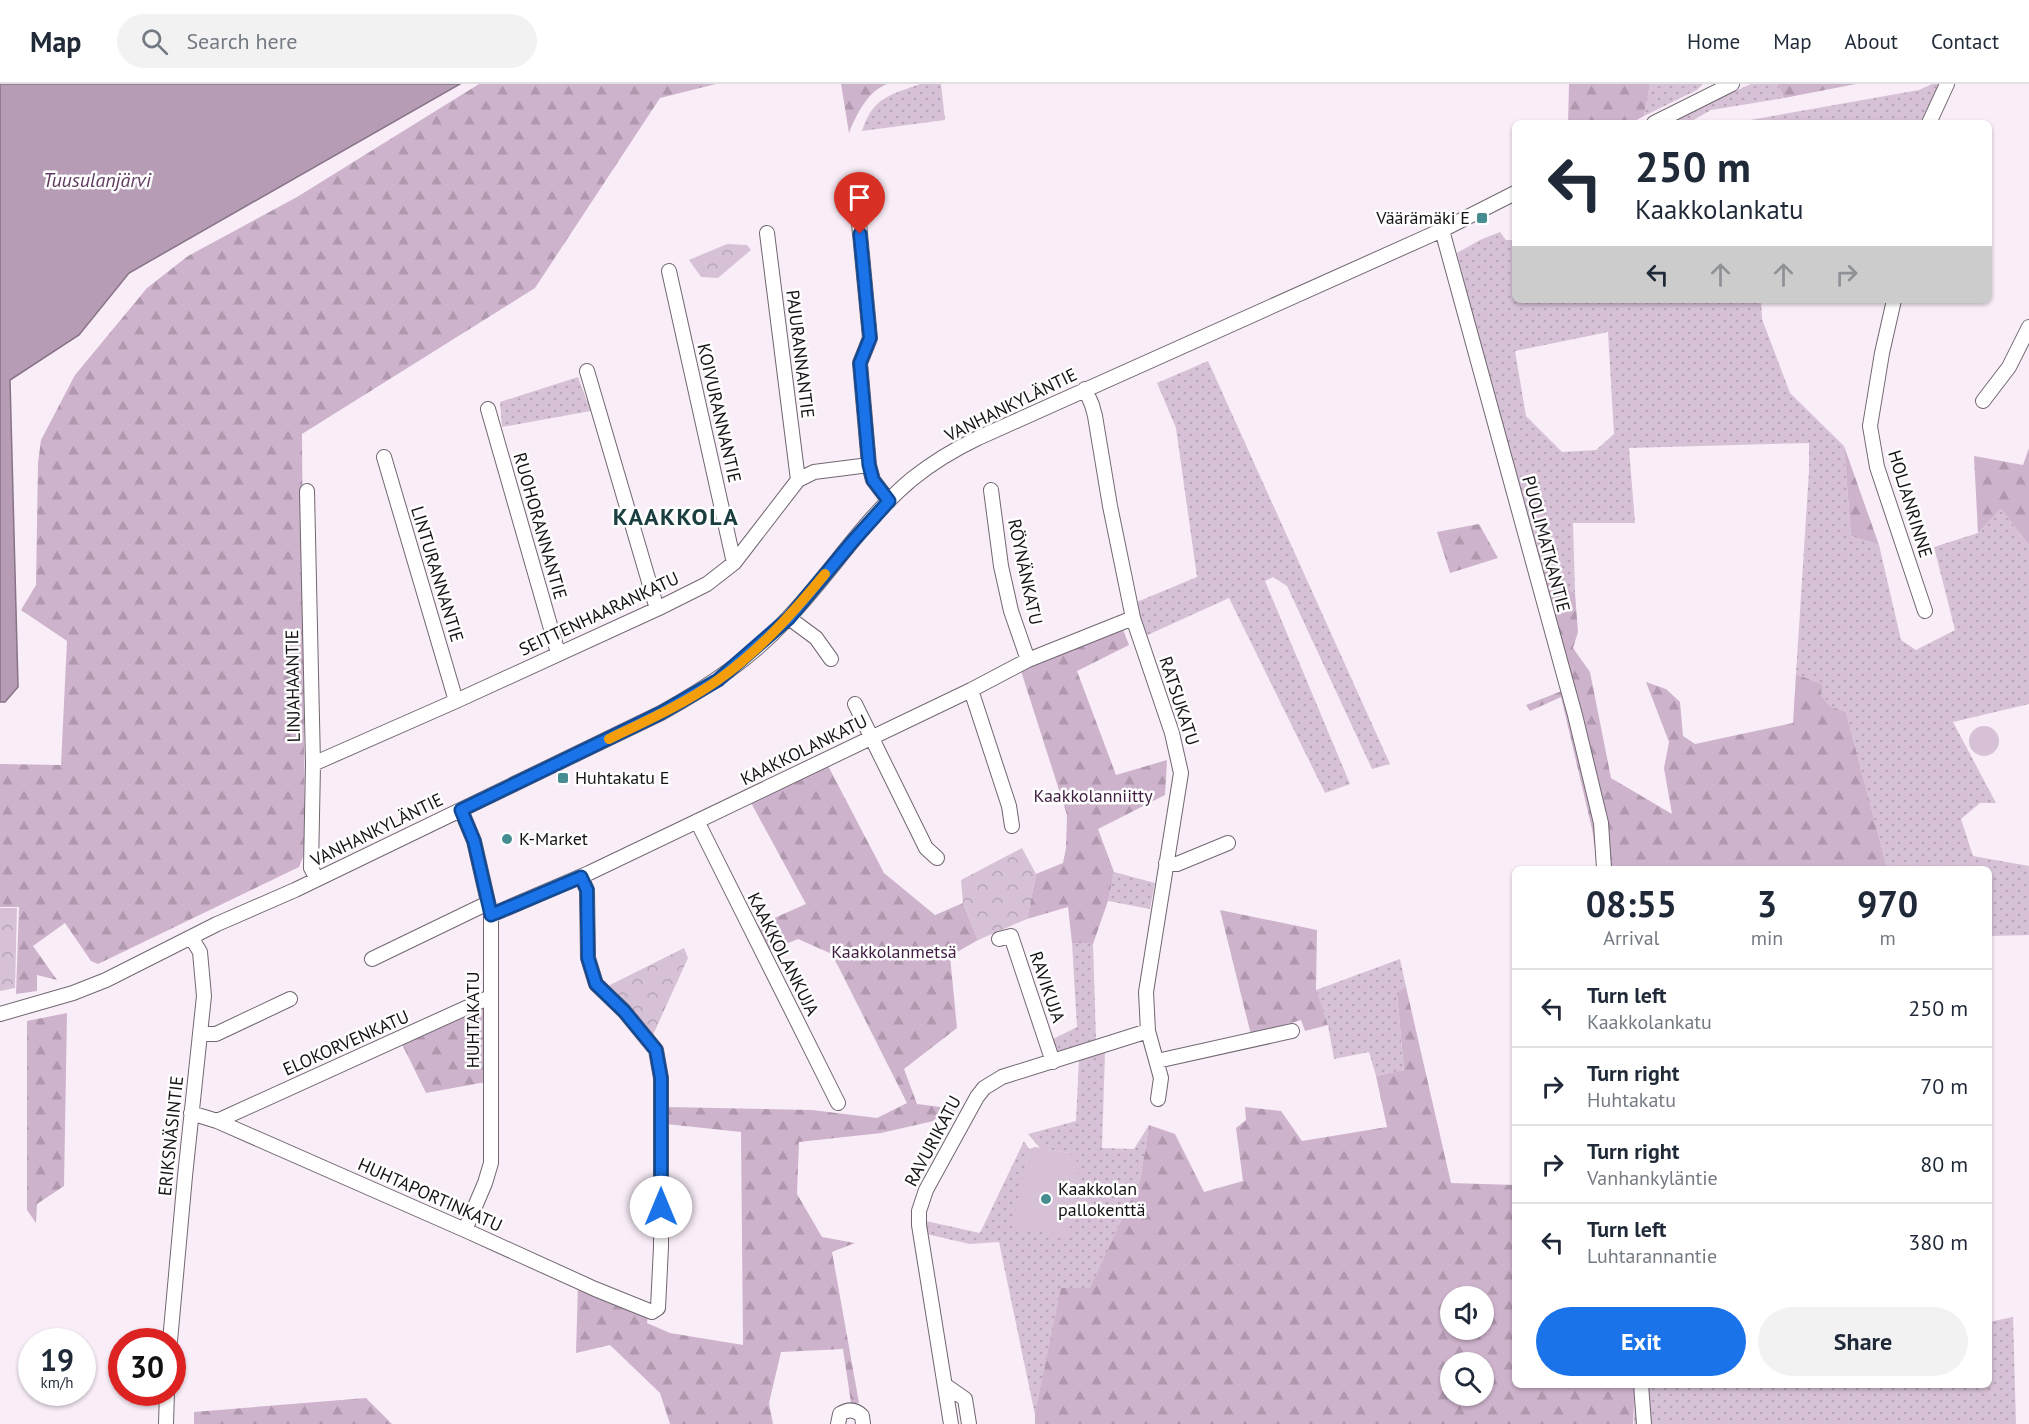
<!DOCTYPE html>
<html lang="en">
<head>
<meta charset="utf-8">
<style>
	body { margin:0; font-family:"PT Sans",sans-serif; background:#f2f2f3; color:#1f2937; height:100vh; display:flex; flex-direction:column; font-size:22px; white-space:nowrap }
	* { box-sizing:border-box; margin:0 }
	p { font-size:20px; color:#747a83 }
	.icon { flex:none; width:33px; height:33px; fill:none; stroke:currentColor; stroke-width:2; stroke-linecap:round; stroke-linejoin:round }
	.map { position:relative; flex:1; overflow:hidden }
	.details { position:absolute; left:1512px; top:782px; width:480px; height:522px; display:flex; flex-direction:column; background:#fff; border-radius:9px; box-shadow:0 2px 4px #0004 }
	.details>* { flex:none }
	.guide { position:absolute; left:1512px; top:36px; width:480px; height:183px; border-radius:9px; box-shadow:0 2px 4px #0004; background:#fff; color:#1f2937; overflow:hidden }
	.controls { position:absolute; left:1440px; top:1202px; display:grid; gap:12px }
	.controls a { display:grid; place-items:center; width:54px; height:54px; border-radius:50%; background:#fff; box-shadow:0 2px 4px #0004; font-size:30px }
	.speed { position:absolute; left:18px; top:1244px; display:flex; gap:12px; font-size:30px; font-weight:700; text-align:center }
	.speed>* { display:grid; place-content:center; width:78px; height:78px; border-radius:50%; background:#fff; box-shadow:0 2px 4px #0004; line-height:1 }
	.speed small { font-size:15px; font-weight:400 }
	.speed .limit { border:9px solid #d22; background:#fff; color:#111 }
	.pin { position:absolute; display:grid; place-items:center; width:51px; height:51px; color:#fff; margin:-62px -26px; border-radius:50% 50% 50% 0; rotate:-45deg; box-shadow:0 0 6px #0007 }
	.pin .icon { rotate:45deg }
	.me { position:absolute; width:66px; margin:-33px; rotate:0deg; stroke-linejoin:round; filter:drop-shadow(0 0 4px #0008) }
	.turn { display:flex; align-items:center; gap:21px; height:126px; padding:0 24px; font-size:27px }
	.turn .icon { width:78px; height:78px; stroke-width:2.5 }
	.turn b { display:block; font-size:42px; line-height:51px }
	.lanes { display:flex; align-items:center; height:57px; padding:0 24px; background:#0003; justify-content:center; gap:30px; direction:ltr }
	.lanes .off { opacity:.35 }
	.eta { display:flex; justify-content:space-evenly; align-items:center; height:102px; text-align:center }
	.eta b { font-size:36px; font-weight:700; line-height:42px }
	.action { display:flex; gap:12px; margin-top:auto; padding:12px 24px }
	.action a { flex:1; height:69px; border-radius:36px; background:#1a73e8; color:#fff; font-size:24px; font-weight:700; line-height:69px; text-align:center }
	.action a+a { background:#f2f2f3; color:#1f2937 }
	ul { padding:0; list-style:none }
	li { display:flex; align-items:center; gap:18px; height:78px; padding:0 24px; border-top:2px solid #e0e1e3 }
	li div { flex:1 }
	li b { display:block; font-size:22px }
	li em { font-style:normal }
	header { display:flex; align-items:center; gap:36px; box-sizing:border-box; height:84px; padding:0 30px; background:#fff; border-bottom:2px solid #e0e1e3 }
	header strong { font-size:28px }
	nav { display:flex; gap:33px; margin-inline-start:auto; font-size:21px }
	.search { width:420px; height:54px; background:#f2f2f3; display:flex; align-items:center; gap:15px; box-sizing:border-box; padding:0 21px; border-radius:33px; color:#747a83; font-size:22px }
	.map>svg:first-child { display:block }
	.grass { fill:url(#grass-dots); fill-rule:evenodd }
	.forest { fill:url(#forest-firs); fill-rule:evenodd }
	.park { fill:url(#park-crowns) }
	.pitch { fill:#d7c1d6 }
	.water { fill:#b79cb6; stroke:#877386; stroke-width:1.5 }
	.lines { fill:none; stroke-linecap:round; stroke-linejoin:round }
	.minor-casing { stroke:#716771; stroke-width:16 }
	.minor { stroke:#fff; stroke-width:14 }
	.route-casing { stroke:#114b97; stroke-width:15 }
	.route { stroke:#1a73e8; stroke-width:10 }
	.slow { stroke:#f59e0b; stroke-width:10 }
	.poi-dot { fill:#458d91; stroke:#fefefe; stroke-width:2 }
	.labels { text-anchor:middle; stroke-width:5; stroke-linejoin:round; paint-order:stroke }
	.poi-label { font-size:18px; fill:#161216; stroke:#fefefe; text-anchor:start }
	.street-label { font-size:18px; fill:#161216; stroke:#fefefe }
	.park-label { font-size:18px; fill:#411e42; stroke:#fefefe }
	.water-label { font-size:20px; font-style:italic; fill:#613b61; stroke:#fefefe }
	.district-label { font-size:24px; font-weight:bold; letter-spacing:1.5px; fill:#1a3d3f; stroke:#fefefe }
</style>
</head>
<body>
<header>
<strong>Map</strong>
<div class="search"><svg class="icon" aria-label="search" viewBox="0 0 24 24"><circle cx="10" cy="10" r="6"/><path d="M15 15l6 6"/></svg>Search here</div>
<nav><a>Home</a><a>Map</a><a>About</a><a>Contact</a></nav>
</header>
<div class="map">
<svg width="2029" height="1340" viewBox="0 0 2029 1340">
	<defs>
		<pattern id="grass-dots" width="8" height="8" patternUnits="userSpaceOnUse" patternTransform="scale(1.5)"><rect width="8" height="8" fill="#d7c1d6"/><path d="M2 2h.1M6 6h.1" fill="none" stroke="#b8a5b7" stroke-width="1.8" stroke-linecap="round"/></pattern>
		<pattern id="forest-firs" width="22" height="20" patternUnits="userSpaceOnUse" patternTransform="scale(1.5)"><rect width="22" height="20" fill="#ceb3cd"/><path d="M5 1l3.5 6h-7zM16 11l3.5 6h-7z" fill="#b099af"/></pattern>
		<pattern id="park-crowns" width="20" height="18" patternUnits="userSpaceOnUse" patternTransform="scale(1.5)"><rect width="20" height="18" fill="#d7c1d6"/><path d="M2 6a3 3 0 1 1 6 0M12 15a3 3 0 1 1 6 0" fill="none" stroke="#b8a5b7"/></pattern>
	</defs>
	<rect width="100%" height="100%" fill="#f9edf8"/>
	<!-- grass -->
	<path class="grass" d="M920 0H941L945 36 862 47C873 13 890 11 920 0Z
		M1650 0H1703L1697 6 1644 32Z
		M1751 0H1778L1784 14 1711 26 1688 39H1663Z
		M1932 0H1940L1924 39H1733L1919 6Z
		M1500 148 1506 156H1515V216H1761L1762 235 1790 309 1844 362 1851 452 1879 461 1901 556 1916 566 1955 546 1934 463 1978 449 2001 425 2029 461V620L1953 638 1996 719H1980L1961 735 1973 772 2029 782V851L1989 852V784H1887L1846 628 1830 622 1821 611 1822 600 1796 590 1809 387V359L1629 364 1635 439H1573L1575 509 1543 495 1508 370 1457 169 1480 156ZM1608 248 1614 350 1596 366 1562 368 1526 332 1515 267Z
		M1208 277 1390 680 1372 685 1287 502 1273 493 1265 497 1350 700 1325 709 1229 514 1141 554 1132 520 1197 493 1176 344 1157 299Z
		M578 293 587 317H593L596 326 502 343 500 318Z
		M1114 788 1155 799 1150 825 1108 817Z
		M1072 859 1093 860 1096 956 1056 968 1051 956 1077 943Z
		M1400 875 1406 903 1397 910 1404 986 1376 992 1369 968 1334 975 1328 941 1316 906Z
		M1105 968 1102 1064 1134 1065 1149 1041 1140 1097 1035 1331 999 1158 970 1160 926 1150V1137L980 1149 1024 1057 1029 1065 1013 1142 1069 1069 1040 1064 1028 1050 1076 1037 1079 976Z
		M2013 1233 2016 1340H1634L1635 1301 1989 1300V1238Z"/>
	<!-- forest -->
	<path class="forest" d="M479 0H716L660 14 535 204 302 350 305 768 299 783 98 880 91 877 65 839 33 862 57 896 37 891V907L16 910 19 823H0V680L61 681 67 557 21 526 36 501 38 379 41 356 75 291 147 204 188 172 297 113Z
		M841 0H887C868 7 856 31 849 49Z
		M1569 0H1650L1644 32 1631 39H1568Z
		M1778 0H1856L1784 14Z
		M1844 362 1879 461 1851 452Z
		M2029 364V461L2001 425 1978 449 1974 372 2023 381Z
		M1479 440 1498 474 1450 489 1437 448Z
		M1543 495 1575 509 1578 548 1573 564 1590 588 1611 694 1672 730 1664 684 1669 658 1646 598 1666 605 1680 618 1683 652 1695 660 1793 639 1796 590 1822 600 1821 611 1830 622 1846 628 1887 784H1598L1592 745 1561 613 1530 627 1526 621 1572 603Z
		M1122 543 1129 561 1077 587 1116 691 1167 676 1165 711 1098 745 1114 788 1108 817 1093 860 1072 859 1068 823 1027 835 1036 790 1063 779 1066 764 1067 731 1021 587Z
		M826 678 884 789 935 831 963 819 978 856 950 872 957 944 904 985 917 1020 956 1025 951 1033 881 1049 799 1058 797 1110 822 1153 855 1159 832 1168 859 1319H851L843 1265 781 1268 769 1319 773 1340H670L660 1309 610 1261 576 1269 578 1200 648 1230 647 1239 670 1249 743 1261 741 1048 666 1040 667 1023 812 1026 877 1034 907 1019 832 870 798 855 766 868 754 843 806 820 749 715Z
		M1220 826 1317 846 1316 905 1328 941 1305 947 1301 936 1251 951Z
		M1406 903 1451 1099 1515 1101V1300L1635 1301 1633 1340H1035V1331L1061 1204H1090L1140 1097 1149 1041 1175 1050 1204 1108 1243 1097 1236 1044 1246 1036 1245 1023 1281 1027 1302 1057 1387 1043 1376 992 1404 986 1397 909ZM1450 1212H1484V1245H1450ZM1450 1278H1484V1311H1450Z
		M485 922 486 998 426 1009 401 958Z
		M67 929 64 1102 37 1120 36 1139 27 1126V937Z
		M366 1314 392 1340H194V1328Z"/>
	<!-- park -->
	<path class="park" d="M727 160 747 161 751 166 718 194 701 193 689 176Z
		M1022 764 1036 790 1027 835 978 856 963 819 961 796Z
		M0 824H17L15 904 0 907Z
		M684 864 688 874 652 953 606 903Z"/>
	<!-- pitch -->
	<path class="pitch" d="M1969 657a15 15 0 1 1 30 0a15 15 0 1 1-30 0Z
		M1035 1063 1069 1069 1074 1072 1079 1081 1067 1153 1012 1143 1029 1065Z"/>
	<!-- water -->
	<path class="water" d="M0 0H460L129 189 79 251 10 296 18 603 5 618H0Z"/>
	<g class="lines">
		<!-- minor casing -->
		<g class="minor-casing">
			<path id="minor" d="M1654 39 1732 0
				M1929 39 1947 0
				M856 108 870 254 860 279 869 381 873 396 889 417
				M1442 146 1575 631 1601 739 1604 784
				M767 149 798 396
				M669 187 734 479
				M1894 216 1882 269 1870 342 1877 383 1925 527
				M587 287 657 525
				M1085 305 1092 321 1095 332 1110 422 1133 534 1172 649 1181 689 1146 908 1148 947 1161 994 1158 1015
				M1983 317 2009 283 2029 243
				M488 325 558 569
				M384 373 456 617
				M991 406 1001 482 1011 527 1028 576
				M307 407 313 680 311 784 317 795
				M789 534 816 554 831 575
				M971 606 1009 722 1012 742
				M855 620 926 764 937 774
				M313 680 456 617 657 525 707 500 734 479 798 396 814 388 869 381
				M461 726 474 757 491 831V1079L485 1099 465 1146
				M697 737 838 1019
				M1166 779 1177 780 1228 759
				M491 831 589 789 971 606 1028 576 1133 534
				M999 855 1011 852 1053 978
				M372 875 488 819
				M0 930 73 909 106 896 217 840 295 806 661 629C708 603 752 574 788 534 831 489 864 435 912 395 932 379 955 365 978 354L1442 146 1515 109
				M200 950H216L290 915
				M1157 977 1292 947
				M191 1029 217 1037 465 1146 595 1205 652 1228 658 1224 661 1163V994L656 966 624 927 596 900 588 874 587 806 581 793
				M217 1037 490 913
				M170 1257 185 1092 204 912 200 868 191 853
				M1641 1300 1644 1340
				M945 1301 965 1315 969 1340
				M166 1340 167 1308
				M838 1340 840 1330C848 1325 855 1325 862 1332L863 1340
				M951 1340 919 1141V1127L926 1106 977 1013 984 1004 1002 993 1148 947"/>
		</g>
		<!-- minor -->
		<use href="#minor" class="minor"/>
	</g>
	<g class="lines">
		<!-- route casing -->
		<g class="route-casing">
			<path id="route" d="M661 1123V994L656 966 624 927 596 900 588 874 587 806 581 793 491 831 474 757 461 726 661 629 718 596 789 534 853 457 889 417 873 396 869 381 860 279 870 254 860 150"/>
		</g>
		<!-- route -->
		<use href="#route" class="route"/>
		<!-- slow -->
		<path class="slow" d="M609 655C646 637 684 620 718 596 759 567 793 529 825 490"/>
	</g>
	<!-- markers -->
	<g class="poi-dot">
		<rect x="1476" y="128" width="12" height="12" rx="3"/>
		<rect x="557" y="688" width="12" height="12" rx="3"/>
		<circle cx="507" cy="755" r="6"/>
		<circle cx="1046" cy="1115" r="6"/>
	</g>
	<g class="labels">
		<!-- poi labels -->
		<g class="poi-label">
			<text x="1470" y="140" text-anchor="end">Väärämäki E</text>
			<text x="575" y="700">Huhtakatu E</text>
			<text x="519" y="761">K-Market</text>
			<text x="1058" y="1111">Kaakkolan<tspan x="1058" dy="21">pallokenttä</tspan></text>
		</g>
		<!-- street labels -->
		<g class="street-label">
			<text transform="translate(800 270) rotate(83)" y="6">PAJURANNANTIE</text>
			<text transform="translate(1011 321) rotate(-26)" y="6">VANHANKYLÄNTIE</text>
			<text transform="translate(719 329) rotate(77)" y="6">KOIVURANNANTIE</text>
			<text transform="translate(1910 420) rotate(73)" y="6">HOLJANRINNE</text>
			<text transform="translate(540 442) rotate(74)" y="6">RUOHORANNANTIE</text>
			<text transform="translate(1546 460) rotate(75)" y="6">PUOLIMATKANTIE</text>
			<text transform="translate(1025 488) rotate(78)" y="6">RÖYNÄNKATU</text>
			<text transform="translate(437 490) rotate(73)" y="6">LINTURANNANTIE</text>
			<text transform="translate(599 530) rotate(-25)" y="6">SEITTENHAARANKATU</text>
			<text transform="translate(293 602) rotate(-91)" y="6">LINJAHAANTIE</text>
			<text transform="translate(1179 617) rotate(72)" y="6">RATSUKATU</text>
			<text transform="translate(804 666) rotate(-26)" y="6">KAAKKOLANKATU</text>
			<text transform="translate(377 746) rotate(-26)" y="6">VANHANKYLÄNTIE</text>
			<text transform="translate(783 870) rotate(63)" y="6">KAAKKOLANKUJA</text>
			<text transform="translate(1047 903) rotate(71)" y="6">RAVIKUJA</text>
			<text transform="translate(473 936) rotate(-90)" y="6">HUHTAKATU</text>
			<text transform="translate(346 959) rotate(-24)" y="6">ELOKORVENKATU</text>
			<text transform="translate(171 1052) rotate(-84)" y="6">ERIKSNÄSINTIE</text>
			<text transform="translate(933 1057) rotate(-62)" y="6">RAVURIKATU</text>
			<text transform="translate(430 1111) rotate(24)" y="6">HUHTAPORTINKATU</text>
		</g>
		<!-- park labels -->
		<g class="park-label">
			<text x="1093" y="718">Kaakkolanniitty</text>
			<text x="894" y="874">Kaakkolanmetsä</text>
		</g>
		<!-- water labels -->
		<g class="water-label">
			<text x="97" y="103">Tuusulanjärvi</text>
		</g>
		<!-- district labels -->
		<g class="district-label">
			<text x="676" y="441">KAAKKOLA</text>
		</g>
	</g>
</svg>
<div class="controls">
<a><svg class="icon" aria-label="sound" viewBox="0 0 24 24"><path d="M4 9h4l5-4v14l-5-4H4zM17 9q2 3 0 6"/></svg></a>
<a><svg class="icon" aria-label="search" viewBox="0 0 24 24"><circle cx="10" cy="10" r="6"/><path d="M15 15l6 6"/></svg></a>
</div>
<div class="speed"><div>19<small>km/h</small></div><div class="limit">30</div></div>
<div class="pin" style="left:860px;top:150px;background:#d93025"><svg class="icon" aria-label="arrive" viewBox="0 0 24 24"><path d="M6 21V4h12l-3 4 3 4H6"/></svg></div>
<svg class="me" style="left:661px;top:1123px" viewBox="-20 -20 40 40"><circle r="19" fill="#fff"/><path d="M0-13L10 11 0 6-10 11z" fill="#1a73e8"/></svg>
<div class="guide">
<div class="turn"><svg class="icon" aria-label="left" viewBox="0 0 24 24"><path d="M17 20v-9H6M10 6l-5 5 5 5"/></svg><div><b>250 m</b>Kaakkolankatu</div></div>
<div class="lanes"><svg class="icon" aria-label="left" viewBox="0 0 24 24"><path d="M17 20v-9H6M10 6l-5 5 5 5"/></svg><svg class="icon off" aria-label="ahead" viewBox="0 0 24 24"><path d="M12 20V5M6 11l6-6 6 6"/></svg><svg class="icon off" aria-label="ahead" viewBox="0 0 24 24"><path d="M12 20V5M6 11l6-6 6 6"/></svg><svg class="icon off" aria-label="right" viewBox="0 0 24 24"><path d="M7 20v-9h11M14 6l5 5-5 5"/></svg></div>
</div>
<section class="details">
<div class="eta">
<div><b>08:55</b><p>Arrival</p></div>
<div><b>3</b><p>min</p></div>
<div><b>970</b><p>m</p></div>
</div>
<ul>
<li><svg class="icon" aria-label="left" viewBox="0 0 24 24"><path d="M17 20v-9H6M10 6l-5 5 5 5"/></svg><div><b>Turn left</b><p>Kaakkolankatu</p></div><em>250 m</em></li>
<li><svg class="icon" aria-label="right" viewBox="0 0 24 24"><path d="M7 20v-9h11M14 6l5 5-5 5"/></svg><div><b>Turn right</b><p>Huhtakatu</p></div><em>70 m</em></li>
<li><svg class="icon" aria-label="right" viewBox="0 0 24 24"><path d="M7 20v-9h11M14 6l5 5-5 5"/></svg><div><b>Turn right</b><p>Vanhankyläntie</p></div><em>80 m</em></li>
<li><svg class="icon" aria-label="left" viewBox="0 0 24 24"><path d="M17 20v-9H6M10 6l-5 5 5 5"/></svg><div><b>Turn left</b><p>Luhtarannantie</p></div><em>380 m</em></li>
</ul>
<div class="action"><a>Exit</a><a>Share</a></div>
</section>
</div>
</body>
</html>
